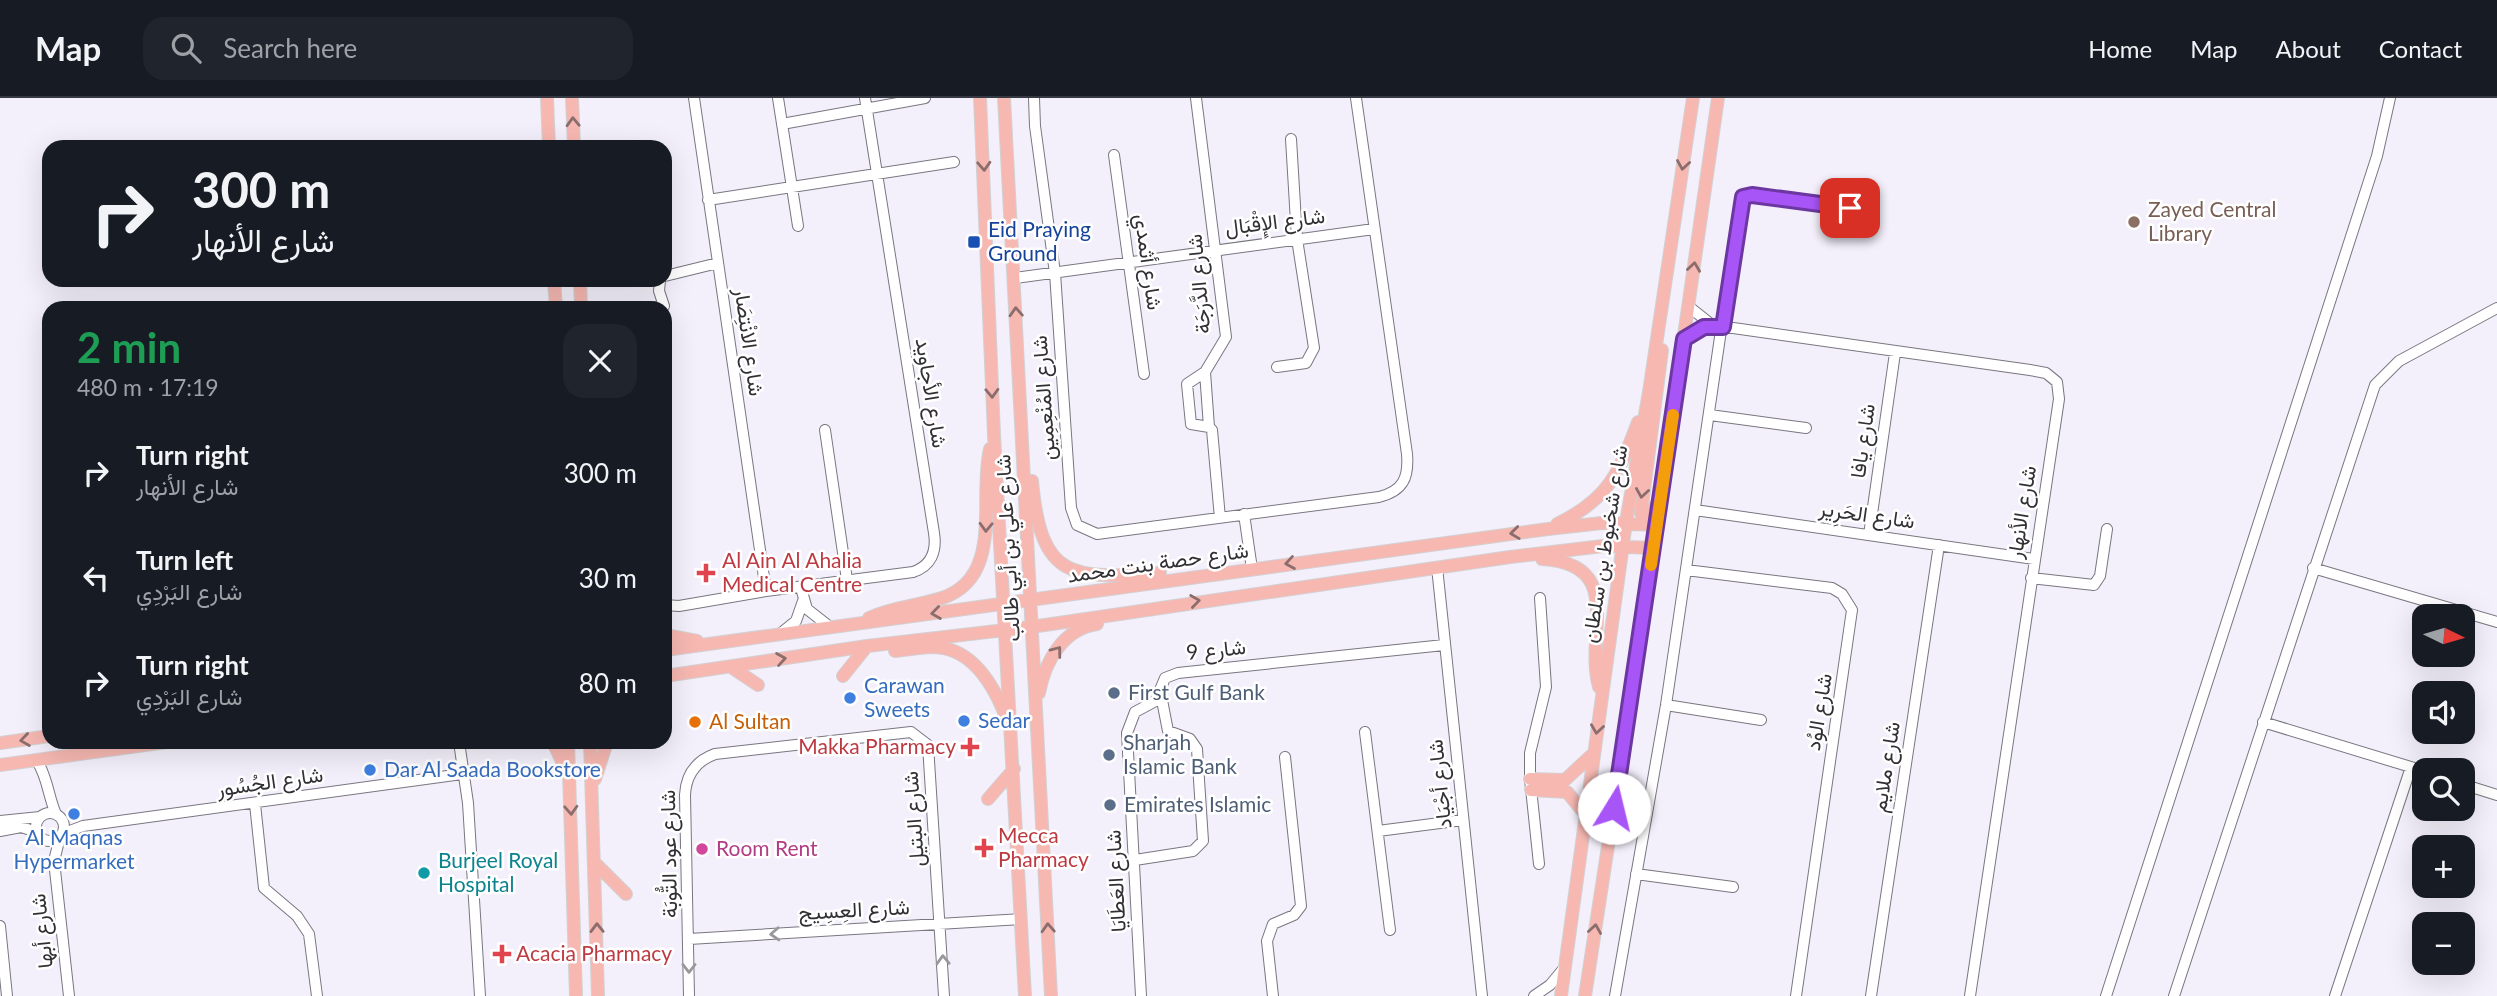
<!DOCTYPE html>
<html lang="en">
<head>
<meta charset="utf-8">
<style>
	body { margin:0; font-family:Lato,Vazirmatn,sans-serif; background:#20242c; color:#f1f3f6; height:100vh; display:flex; flex-direction:column; font-size:26px; white-space:nowrap }
	* { box-sizing:border-box; margin:0 }
	p { font-size:23px; color:#9ea1a6 }
	.icon { flex:none; width:38px; height:38px; fill:none; stroke:currentColor; stroke-width:2; stroke-linecap:round; stroke-linejoin:round }
	.map { position:relative; flex:1; overflow:hidden }
	.sheet { position:absolute; left:42px; top:203px; width:630px; height:448px; display:flex; flex-direction:column; background:#171b24; border-radius:21px; box-shadow:0 7px 28px #0002 }
	.sheet>* { flex:none }
	.top-card { position:absolute; left:42px; top:42px; width:630px; height:147px; border-radius:21px; box-shadow:0 7px 28px #0002; background:#171b24; color:#f1f3f6; overflow:hidden }
	.needle { width:46px; rotate:95deg }
	.buttons { position:absolute; left:2412px; top:506px; display:grid; gap:14px }
	.buttons a { display:grid; place-items:center; width:63px; height:63px; border-radius:14px; background:#171b24; box-shadow:0 7px 28px #0002; font-size:35px }
	.pin { position:absolute; display:grid; place-items:center; width:60px; height:60px; color:#fff; margin:-30px; border-radius:14px; box-shadow:0 4px 10px #0006 }
	.me { position:absolute; width:77px; margin:-38px; rotate:9deg; stroke-linejoin:round; filter:drop-shadow(0 0 5px #0008) }
	.turn { display:flex; align-items:center; gap:24px; height:147px; padding:0 35px; font-size:32px }
	.turn .icon { width:91px; height:91px; stroke-width:2.5 }
	.turn b { display:block; font-size:49px; line-height:60px }
	.round { display:grid; place-items:center; flex:none; width:74px; height:74px; border-radius:21px; background:#20242c }
	.head { display:flex; align-items:center; justify-content:space-between; height:119px; padding:0 35px }
	h1 { font-size:42px; font-weight:700; line-height:52px; color:#1e9e55 }
	ul { padding:0; list-style:none }
	li { display:flex; align-items:center; gap:21px; height:105px; padding:0 35px }
	li div { flex:1 }
	li b { display:block; font-size:26px }
	li em { font-style:normal }
	header { display:flex; align-items:center; gap:42px; box-sizing:border-box; height:98px; padding:0 35px; background:#171b24; border-bottom:2px solid #363941 }
	header strong { font-size:33px }
	nav { display:flex; gap:38px; margin-inline-start:auto; font-size:24px }
	.search { width:490px; height:63px; background:#20242c; display:flex; align-items:center; gap:18px; box-sizing:border-box; padding:0 24px; border-radius:21px; color:#9ea1a6; font-size:26px }
	.map>svg:first-child { display:block }
	.lines { fill:none; stroke-linecap:round; stroke-linejoin:round }
	.minor-casing { stroke:#797680; stroke-width:12 }
	.major-casing { stroke:#d2d1d3; stroke-width:14 }
	.minor { stroke:#fff; stroke-width:10 }
	.major { stroke:#f7b8b2; stroke-width:12 }
	.oneway { stroke:#8b6d6d }
	.oneway2 { stroke:#98989a }
	.route-casing { stroke:#6d37a1; stroke-width:18 }
	.route { stroke:#a855f7; stroke-width:12 }
	.slow { stroke:#f59e0b; stroke-width:12 }
	.education-dot { fill:#8d6e63; stroke:#fff; stroke-width:2.5 }
	.transit-dot { fill:#1a4fb4; stroke:#fff; stroke-width:2.5 }
	.health-dot { fill:#e0444e; stroke:#fff; stroke-width:2.5 }
	.service-dot { fill:#5c6f8a; stroke:#fff; stroke-width:2.5 }
	.shop-dot { fill:#3f7fe0; stroke:#fff; stroke-width:2.5 }
	.food-dot { fill:#e8710a; stroke:#fff; stroke-width:2.5 }
	.hotel-dot { fill:#d1479c; stroke:#fff; stroke-width:2.5 }
	.culture-dot { fill:#0f9aa8; stroke:#fff; stroke-width:2.5 }
	.labels { text-anchor:middle; stroke-width:5; stroke-linejoin:round; paint-order:stroke }
	.education-label { font-size:21px; fill:#785e54; stroke:#fff; text-anchor:start }
	.street-label { font-size:21px; fill:#323035; stroke:#fff }
	.transit-label { font-size:21px; fill:#164399; stroke:#fff; text-anchor:start }
	.health-label { font-size:21px; fill:#be3a42; stroke:#fff; text-anchor:start }
	.shop-label { font-size:21px; fill:#366cbe; stroke:#fff; text-anchor:start }
	.service-label { font-size:21px; fill:#4e5e75; stroke:#fff; text-anchor:start }
	.food-label { font-size:21px; fill:#c56008; stroke:#fff; text-anchor:start }
	.hotel-label { font-size:21px; fill:#b23c85; stroke:#fff; text-anchor:start }
	.culture-label { font-size:21px; fill:#0d838f; stroke:#fff; text-anchor:start }
</style>
</head>
<body>
<header>
<strong>Map</strong>
<div class="search"><svg class="icon" aria-label="search" viewBox="0 0 24 24"><circle cx="10" cy="10" r="6"/><path d="M15 15l6 6"/></svg>Search here</div>
<nav><a>Home</a><a>Map</a><a>About</a><a>Contact</a></nav>
</header>
<div class="map">
<svg width="2497" height="898" viewBox="0 0 2497 898">
	<rect width="100%" height="100%" fill="#f4f0fb"/>
	<g class="lines">
		<!-- minor casing -->
		<g class="minor-casing">
			<path id="minor" d="M694 0 766 493
				M778 0 798 128
				M1034 0 1035 28 1055 175 1071 410 1077 427 1097 436 1379 399C1403 393 1409 380 1407 356L1356 0
				M1196 0 1226 239 1205 274 1187 286 1191 326 1209 329 1212 332 1220 420
				M782 26 925 0
				M1114 57 1144 276
				M708 102 954 64
				M665 178 718 165
				M1015 180 1374 131
				M1688 208 1712 227
				M645 210 664 208 659 193 660 182
				M1683 241 1696 232 1712 227 2030 272 2046 275 2057 284 2059 301 1970 898
				M1277 269 1306 265 1314 250 1297 141 1291 41
				M1205 274 1209 329
				M1710 317 1806 330
				M825 332 847 482
				M1695 412 2034 461
				M1244 416 1252 471
				M1869 437 1895 255
				M1437 469 1482 898
				M2313 470 2497 524
				M1686 472 1832 490 1842 496 1852 512 1796 898
				M2031 480 2094 487 2100 478 2107 431
				M801 490 807 511 830 529
				M665 507 679 508 766 493 913 474C931 468 937 454 934 435L865 0
				M780 536 796 523 803 503
				M1666 607 1761 622
				M2263 624 2424 673
				M1365 634 1390 832
				M459 644 468 705 480 898
				M37 663C48 680 48 698 56 716
				M2462 686 2497 697
				M255 706 264 790 297 818 309 836 317 898
				M36 729a14 14 0 1 1 28 0a14 14 0 1 1-28 0Z
				M0 723 40 719
				M0 733 21 729 37 734
				M1378 733 1463 722
				M62 736 83 728 462 676
				M60 739 54 763 69 898
				M1135 762 1193 753 1203 743 1197 651 1190 641 1168 633 1160 592 1165 580 1178 575 1444 547
				M1539 766 1530 681V655L1546 589 1540 500
				M1636 776 1733 789
				M0 828 7 898
				M689 841 1021 821
				M689 898 685 697C686 676 696 663 715 656L911 634 928 647 944 898
				M1141 898 1127 635 1135 614 1161 600
				M1273 898 1267 843 1273 826 1294 817 1301 808 1285 659
				M1534 898 1550 887 1565 869
				M1615 898 1666 607 1740 103 1752 97 1850 110
				M1871 898 1939 447
				M2106 898 2377 58 2390 0
				M2174 898 2375 287 2399 263 2497 210
				M2335 898 2411 669"/>
		</g>
		<!-- major casing -->
		<g class="major-casing">
			<path id="major" d="M547 0 549 49
				M572 0 574 49
				M980 0 994 337 1025 898
				M1004 0 1051 898
				M554 182 556 210
				M580 182 581 210
				M1032 383C1041 482 1071 481 1160 475
				M1659 403 1648 417 1641 415 1662 252
				M1557 426C1609 401 1619 375 1638 324
				M1542 461C1627 466 1584 537 1599 589
				M869 520C893 509 917 508 942 500 1005 479 978 399 990 351
				M665 537 697 543
				M665 552 1548 431 1602 425 1657 427
				M895 553C907 552 921 549 934 549 973 550 994 588 1006 619
				M731 569 758 587
				M665 578 867 548 1031 529 1510 459 1603 448 1653 450
				M843 578 867 548
				M1039 595C1045 563 1063 531 1097 526
				M553 644 566 672
				M568 644 576 898
				M590 644 598 898
				M0 645 49 638
				M0 667 167 644
				M595 681 607 644
				M1530 681 1565 682 1594 655
				M1531 692 1567 694 1586 717
				M988 701 1014 671
				M596 766 626 796
				M1561 898 1626 424 1649 294 1693 0
				M1585 898 1651 468 1718 0"/>
		</g>
		<!-- minor -->
		<use href="#minor" class="minor"/>
		<!-- major -->
		<use href="#major" class="major"/>
	</g>
	<!-- one-way arrows -->
	<defs><path id="oneway-chevron" d="M-2-3.5L2.5 0L-2 3.5" fill="none" stroke-width="1.6" stroke-linecap="round" stroke-linejoin="round" transform="scale(1.75)"/></defs>
	<g class="oneway">
		<use href="#oneway-chevron" transform="translate(573 24) rotate(-92)"/>
		<use href="#oneway-chevron" transform="translate(1683 67) rotate(99)"/>
		<use href="#oneway-chevron" transform="translate(984 68) rotate(87)"/>
		<use href="#oneway-chevron" transform="translate(1694 169) rotate(-82)"/>
		<use href="#oneway-chevron" transform="translate(1016 214) rotate(-93)"/>
		<use href="#oneway-chevron" transform="translate(992 295) rotate(88)"/>
		<use href="#oneway-chevron" transform="translate(1642 395) rotate(99)"/>
		<use href="#oneway-chevron" transform="translate(986 429) rotate(92)"/>
		<use href="#oneway-chevron" transform="translate(1515 435) rotate(173)"/>
		<use href="#oneway-chevron" transform="translate(1290 465) rotate(171)"/>
		<use href="#oneway-chevron" transform="translate(1195 503) rotate(-8)"/>
		<use href="#oneway-chevron" transform="translate(936 515) rotate(172)"/>
		<use href="#oneway-chevron" transform="translate(1057 553) rotate(-53)"/>
		<use href="#oneway-chevron" transform="translate(781 561) rotate(-9)"/>
		<use href="#oneway-chevron" transform="translate(1597 631) rotate(98)"/>
		<use href="#oneway-chevron" transform="translate(25 642) rotate(172)"/>
		<use href="#oneway-chevron" transform="translate(571 712) rotate(87)"/>
		<use href="#oneway-chevron" transform="translate(597 830) rotate(-91)"/>
		<use href="#oneway-chevron" transform="translate(1048 830) rotate(-93)"/>
		<use href="#oneway-chevron" transform="translate(1595 831) rotate(-81)"/>
	</g>
	<g class="oneway2">
		<use href="#oneway-chevron" transform="translate(775 836) rotate(177)"/>
		<use href="#oneway-chevron" transform="translate(943 862) rotate(-92)"/>
		<use href="#oneway-chevron" transform="translate(689 870) rotate(90)"/>
	</g>
	<g class="lines">
		<!-- route casing -->
		<g class="route-casing">
			<path id="route" d="M1614 710 1684 241 1704 229H1723L1743 99 1752 97 1850 110"/>
		</g>
		<!-- route -->
		<use href="#route" class="route"/>
		<!-- slow -->
		<path class="slow" d="M1651 467 1673 317"/>
	</g>
	<!-- markers -->
	<circle class="education-dot" cx="2134" cy="124" r="7"/>
	<rect class="transit-dot" x="967" y="137" width="14" height="14" rx="3.5"/>
	<g class="health-dot">
		<path d="M702.5 464.5h7v7h7v7h-7v7h-7v-7h-7v-7h7z"/>
		<path d="M966.5 638.5h7v7h7v7h-7v7h-7v-7h-7v-7h7z"/>
		<path d="M980.5 739.5h7v7h7v7h-7v7h-7v-7h-7v-7h7z"/>
		<path d="M498.5 845.5h7v7h7v7h-7v7h-7v-7h-7v-7h7z"/>
	</g>
	<g class="service-dot">
		<circle cx="1114" cy="595" r="7"/>
		<circle cx="1109" cy="657" r="7"/>
		<circle cx="1110" cy="707" r="7"/>
	</g>
	<g class="shop-dot">
		<circle cx="850" cy="600" r="7"/>
		<circle cx="964" cy="623" r="7"/>
		<circle cx="370" cy="672" r="7"/>
		<circle cx="74" cy="716" r="7"/>
	</g>
	<circle class="food-dot" cx="695" cy="624" r="7"/>
	<circle class="hotel-dot" cx="702" cy="751" r="7"/>
	<circle class="culture-dot" cx="424" cy="775" r="7"/>
	<g class="labels">
		<!-- education labels -->
		<g class="education-label">
			<text x="2148" y="119">Zayed Central<tspan x="2148" dy="24">Library</tspan></text>
		</g>
		<!-- street labels -->
		<g class="street-label">
			<text transform="translate(1275 124) rotate(-7)" y="7">شارع الإِقْبَال</text>
			<text transform="translate(1148 164) rotate(82)" y="7">شارع أثمدي</text>
			<text transform="translate(1199 186) rotate(-95)" y="7">شارع الدَّرَجَة</text>
			<text transform="translate(749 244) rotate(82)" y="7">شارع الانْتِصَار</text>
			<text transform="translate(931 295) rotate(81)" y="7">شارع الأجاويد</text>
			<text transform="translate(1044 300) rotate(-94)" y="7">شارع المُنْعِمِين</text>
			<text transform="translate(1863 343) rotate(-82)" y="7">شارع يافا</text>
			<text transform="translate(2022 414) rotate(-81)" y="7">شارع الأنهار</text>
			<text transform="translate(1867 417) rotate(8)" y="7">شارع الحَرِير</text>
			<text transform="translate(1605 446) rotate(-81)" y="7">شارع شخبوط بن سلطان</text>
			<text transform="translate(1008 450) rotate(-93)" y="7">شارع علي بن أبي طالب</text>
			<text transform="translate(1158 465) rotate(-8)" y="7">شارع حصة بنت محمد</text>
			<text transform="translate(1216 552) rotate(-6)" y="7">شارع 9</text>
			<text transform="translate(1819 614) rotate(-81)" y="7">شارع الوُد</text>
			<text transform="translate(1886 669) rotate(-81)" y="7">شارع ملايم</text>
			<text transform="translate(270 684) rotate(-8)" y="7">شارع الجُسُور</text>
			<text transform="translate(1440 686) rotate(-96)" y="7">شارع أجْيَاد</text>
			<text transform="translate(914 721) rotate(-94)" y="7">شارع البتيل</text>
			<text transform="translate(669 756) rotate(-91)" y="7">شارع عود التُّوبَة</text>
			<text transform="translate(1116 783) rotate(-93)" y="7">شارع العَطَايَا</text>
			<text transform="translate(854 812) rotate(-3)" y="7">شارع العِسِيج</text>
			<text transform="translate(42 833) rotate(-96)" y="7">شارع أبها</text>
		</g>
		<!-- transit labels -->
		<g class="transit-label">
			<text x="988" y="139">Eid Praying<tspan x="988" dy="24">Ground</tspan></text>
		</g>
		<!-- health labels -->
		<g class="health-label">
			<text x="722" y="470">Al Ain Al Ahalia<tspan x="722" dy="24">Medical Centre</tspan></text>
			<text x="956" y="656" text-anchor="end">Makka Pharmacy</text>
			<text x="998" y="745">Mecca<tspan x="998" dy="24">Pharmacy</tspan></text>
			<text x="516" y="863">Acacia Pharmacy</text>
		</g>
		<!-- shop labels -->
		<g class="shop-label">
			<text x="864" y="595">Carawan<tspan x="864" dy="24">Sweets</tspan></text>
			<text x="978" y="630">Sedar</text>
			<text x="384" y="679">Dar Al Saada Bookstore</text>
			<text x="74" y="747" text-anchor="middle">Al Maqnas<tspan x="74" dy="24">Hypermarket</tspan></text>
		</g>
		<!-- service labels -->
		<g class="service-label">
			<text x="1128" y="602">First Gulf Bank</text>
			<text x="1123" y="652">Sharjah<tspan x="1123" dy="24">Islamic Bank</tspan></text>
			<text x="1124" y="714">Emirates Islamic</text>
		</g>
		<!-- food labels -->
		<g class="food-label">
			<text x="709" y="631">Al Sultan</text>
		</g>
		<!-- hotel labels -->
		<g class="hotel-label">
			<text x="716" y="758">Room Rent</text>
		</g>
		<!-- culture labels -->
		<g class="culture-label">
			<text x="438" y="770">Burjeel Royal<tspan x="438" dy="24">Hospital</tspan></text>
		</g>
	</g>
</svg>
<div class="buttons">
<a><svg class="needle" viewBox="-14 -14 28 28"><path d="M0-13l5 13h-10z" fill="#e53935"/><path d="M0 13l5-13h-10z" fill="#9ea1a6"/></svg></a>
<a><svg class="icon" aria-label="sound" viewBox="0 0 24 24"><path d="M4 9h4l5-4v14l-5-4H4zM17 9q2 3 0 6"/></svg></a>
<a><svg class="icon" aria-label="search" viewBox="0 0 24 24"><circle cx="10" cy="10" r="6"/><path d="M15 15l6 6"/></svg></a>
<a>+</a>
<a>−</a>
</div>
<div class="pin" style="left:1850px;top:110px;background:#d93025"><svg class="icon" aria-label="arrive" viewBox="0 0 24 24"><path d="M6 21V4h12l-3 4 3 4H6"/></svg></div>
<svg class="me" style="left:1614px;top:710px" viewBox="-20 -20 40 40"><circle r="19" fill="#fff"/><path d="M0-13L10 11 0 6-10 11z" fill="#a855f7"/></svg>
<div class="top-card">
<div class="turn"><svg class="icon" aria-label="right" viewBox="0 0 24 24"><path d="M7 20v-9h11M14 6l5 5-5 5"/></svg><div><b>300 m</b>شارع الأنهار</div></div>
</div>
<section class="sheet">
<div class="head"><div><h1>2 min</h1><p>480 m · 17:19</p></div><a class="round"><svg class="icon" aria-label="close" viewBox="0 0 24 24"><path d="M6 6l12 12M18 6L6 18"/></svg></a></div>
<ul>
<li><svg class="icon" aria-label="right" viewBox="0 0 24 24"><path d="M7 20v-9h11M14 6l5 5-5 5"/></svg><div><b>Turn right</b><p>شارع الأنهار</p></div><em>300 m</em></li>
<li><svg class="icon" aria-label="left" viewBox="0 0 24 24"><path d="M17 20v-9H6M10 6l-5 5 5 5"/></svg><div><b>Turn left</b><p>شارع البَرْدِي</p></div><em>30 m</em></li>
<li><svg class="icon" aria-label="right" viewBox="0 0 24 24"><path d="M7 20v-9h11M14 6l5 5-5 5"/></svg><div><b>Turn right</b><p>شارع البَرْدِي</p></div><em>80 m</em></li>
</ul>
</section>
</div>
</body>
</html>
